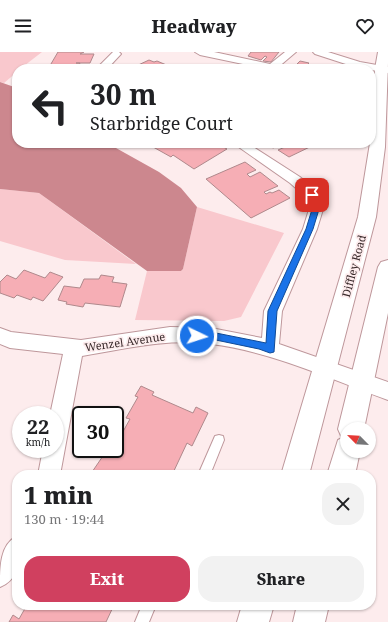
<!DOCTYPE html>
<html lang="en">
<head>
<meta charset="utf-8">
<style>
	body { margin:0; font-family:"Noto Serif",serif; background:#f2f2f2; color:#202124; height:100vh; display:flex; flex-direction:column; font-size:15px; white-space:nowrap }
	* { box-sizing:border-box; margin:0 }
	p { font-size:13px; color:#757577 }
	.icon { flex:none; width:22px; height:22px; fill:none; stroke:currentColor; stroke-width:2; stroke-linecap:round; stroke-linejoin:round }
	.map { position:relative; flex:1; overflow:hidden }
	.panel { position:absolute; left:12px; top:418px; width:364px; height:140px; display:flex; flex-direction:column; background:#fff; border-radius:16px; box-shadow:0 1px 3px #0004 }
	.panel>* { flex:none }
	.top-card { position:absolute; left:12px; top:12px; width:364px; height:84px; border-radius:16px; box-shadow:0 1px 3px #0004; background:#fff; color:#202124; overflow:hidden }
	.needle { width:26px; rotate:294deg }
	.controls { position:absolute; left:340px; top:370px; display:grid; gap:8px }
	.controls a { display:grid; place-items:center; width:36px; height:36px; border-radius:50%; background:#fff; box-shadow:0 1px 3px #0004; font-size:20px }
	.speed { position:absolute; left:12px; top:354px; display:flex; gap:8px; font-size:20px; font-weight:700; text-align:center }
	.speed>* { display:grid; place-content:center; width:52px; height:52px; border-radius:50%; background:#fff; box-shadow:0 1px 3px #0004; line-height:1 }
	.speed small { font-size:10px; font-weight:400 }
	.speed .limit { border:2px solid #111; border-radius:6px; background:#fff; color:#111 }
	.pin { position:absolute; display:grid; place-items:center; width:34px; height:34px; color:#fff; margin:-17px; border-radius:8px; box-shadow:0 2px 6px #0006 }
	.me { position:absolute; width:44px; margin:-22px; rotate:94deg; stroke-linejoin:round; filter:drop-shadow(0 0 3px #0008) }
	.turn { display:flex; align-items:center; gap:14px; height:84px; padding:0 12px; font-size:18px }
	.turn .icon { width:52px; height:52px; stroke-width:2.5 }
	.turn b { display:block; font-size:28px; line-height:34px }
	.round { display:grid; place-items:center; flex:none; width:42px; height:42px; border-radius:16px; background:#f2f2f2 }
	.head { display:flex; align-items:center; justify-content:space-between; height:68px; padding:0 12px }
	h1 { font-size:24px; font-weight:800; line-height:30px }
	.cta { display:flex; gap:8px; margin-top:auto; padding:8px 12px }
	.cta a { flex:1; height:46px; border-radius:16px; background:#d0405f; color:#fff; font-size:16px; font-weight:800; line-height:46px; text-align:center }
	.cta a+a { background:#f2f2f2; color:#202124 }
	header { display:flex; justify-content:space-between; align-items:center; height:52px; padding:0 12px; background:#fff; font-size:18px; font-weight:800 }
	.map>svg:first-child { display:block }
	.green { fill:#f9c8cd }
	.water { fill:#cc878e }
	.building { fill:#f6aeb5; stroke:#af898c }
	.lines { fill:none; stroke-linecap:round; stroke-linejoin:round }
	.service-casing { stroke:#be979b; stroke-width:2 }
	.minor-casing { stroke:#be979b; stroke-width:2 }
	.secondary-casing { stroke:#be979b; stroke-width:2 }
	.service { fill:#fff; fill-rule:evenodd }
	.minor { fill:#fff; fill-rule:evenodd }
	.secondary { fill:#fff; fill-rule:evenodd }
	.route { fill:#1a73e8; stroke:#114b97 }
	.labels { text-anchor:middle; stroke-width:3.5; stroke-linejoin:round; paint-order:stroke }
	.street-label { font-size:11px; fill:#3a2b2c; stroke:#fdeced }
</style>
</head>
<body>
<header><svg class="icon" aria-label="menu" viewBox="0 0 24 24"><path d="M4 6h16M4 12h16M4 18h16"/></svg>Headway<svg class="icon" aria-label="heart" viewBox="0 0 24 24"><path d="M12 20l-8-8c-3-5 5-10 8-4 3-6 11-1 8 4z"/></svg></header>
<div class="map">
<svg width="388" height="570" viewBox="0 0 388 570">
	<rect width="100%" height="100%" fill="#fdeced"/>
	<!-- green -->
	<path class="green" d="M0 0H42L20 17H17V20L4 31 0 30Z
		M0 137 39 141 136 212 65 208 0 189Z
		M197 155 284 181 241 265 224 269 135 268 147 219H181L183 217Z"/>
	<!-- water -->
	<path class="water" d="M0 30 17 36V91H107L159 120 181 136 197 155 183 217 181 219H147L39 141 0 137Z"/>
	<!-- building -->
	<path class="building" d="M58 0H84L80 2H94L90 11H76H80L79 13H87L85 17H48Z
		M251 0H279L271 10 263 9 267 5 265 4 261 8 248 4Z
		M149 8 154 10 157 9 176 17H134L137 16 134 15Z
		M300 9 309 11 306 14 297 12Z
		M146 91H207L202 94 204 95 216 91 227 97 194 117 173 103 171 105Z
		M266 91H284L273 96Z
		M287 91H318L289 105 278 98 285 95 283 93Z
		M245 110 256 118 247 122 250 125 260 120 278 134 264 140 266 142 270 140 272 141 279 138 290 146 251 166 206 127Z
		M24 218 45 226 50 220 63 225 43 249 33 245 31 248 17 243 14 246 0 241V230L7 223 16 227Z
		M101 223 114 225 112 230 127 232 120 255 85 251 83 255 66 252 67 250 58 248 64 234 80 236 84 227H99Z
		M141 334 154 340 152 343 193 361 196 355 208 361 192 394 187 391 172 423H90L107 398 111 401 115 397V394L130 367 126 366 138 345 135 344Z
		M27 553H114L106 570H9L13 563 19 567Z"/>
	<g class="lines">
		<!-- service casing -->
		<g class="service-casing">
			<path id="service" d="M219 383 223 384 224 388 210 423H198L215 384Z
				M142 553H156L149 570H135Z"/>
		</g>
		<!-- minor casing -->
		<g class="minor-casing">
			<path id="minor" d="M113 0H119L121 2 107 17H96Z
				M195 0H214L270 12 285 0H296L276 17H267L200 3Z
				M313 0H328L360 10 388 15V21L355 15 315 2Z
				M233 91H247L300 125 317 140 324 154 317 177 282 259 279 292 388 330V348C333 328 270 299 211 292 168 286 124 297 82 304L60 423H38L43 397H55V363H50L63 302 10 296 0 292V276L11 280 81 288 170 275 211 276 262 286 264 259 303 177 310 154 306 145 290 131Z
				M17 484C17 505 23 525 0 535 0 514 0 493 17 484Z"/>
		</g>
		<!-- secondary casing -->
		<g class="secondary-casing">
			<path id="secondary" d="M378 0H388V11L385 95 376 165 309 423H281L358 165 370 91H371L375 17Z
				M388 208V261L364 377H347V399H360L355 423H327L338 388 342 386 338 377 378 215 381 210Z
				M242 553H274L269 570H237Z
				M297 553H329L325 570H293Z"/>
		</g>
		<!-- service -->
		<use href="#service" class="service"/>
		<!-- minor -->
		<use href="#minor" class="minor"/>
		<!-- secondary -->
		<use href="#secondary" class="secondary"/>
	</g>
	<!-- route -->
	<path class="route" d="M312 140 316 143 320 154 313 177 277 259 274 300 270 301 259 297 211 287 194 286 193 284 194 281 211 280 266 291 268 259 306 177 313 154 309 143Z"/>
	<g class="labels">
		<!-- street labels -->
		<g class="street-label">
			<text transform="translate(354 214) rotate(-75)" y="4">Diffley Road</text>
			<text transform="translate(125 290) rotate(-8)" y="4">Wenzel Avenue</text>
		</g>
	</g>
</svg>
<div class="controls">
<a><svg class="needle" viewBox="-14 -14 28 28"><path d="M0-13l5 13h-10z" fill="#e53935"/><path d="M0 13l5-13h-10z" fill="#757577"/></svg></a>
</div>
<div class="speed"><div>22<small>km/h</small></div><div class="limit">30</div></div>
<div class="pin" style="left:312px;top:143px;background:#d93025"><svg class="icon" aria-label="arrive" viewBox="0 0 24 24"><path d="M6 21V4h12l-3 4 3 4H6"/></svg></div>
<svg class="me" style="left:197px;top:284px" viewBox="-20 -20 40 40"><circle r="17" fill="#1a73e8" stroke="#fff" stroke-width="3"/><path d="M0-11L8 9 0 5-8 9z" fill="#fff"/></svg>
<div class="top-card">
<div class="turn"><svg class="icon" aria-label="left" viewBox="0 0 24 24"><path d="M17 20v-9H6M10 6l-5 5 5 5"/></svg><div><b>30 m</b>Starbridge Court</div></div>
</div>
<section class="panel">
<div class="head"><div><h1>1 min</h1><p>130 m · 19:44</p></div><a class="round"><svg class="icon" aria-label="close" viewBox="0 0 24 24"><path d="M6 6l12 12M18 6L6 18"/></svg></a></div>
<div class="cta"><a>Exit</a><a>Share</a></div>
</section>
</div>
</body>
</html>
